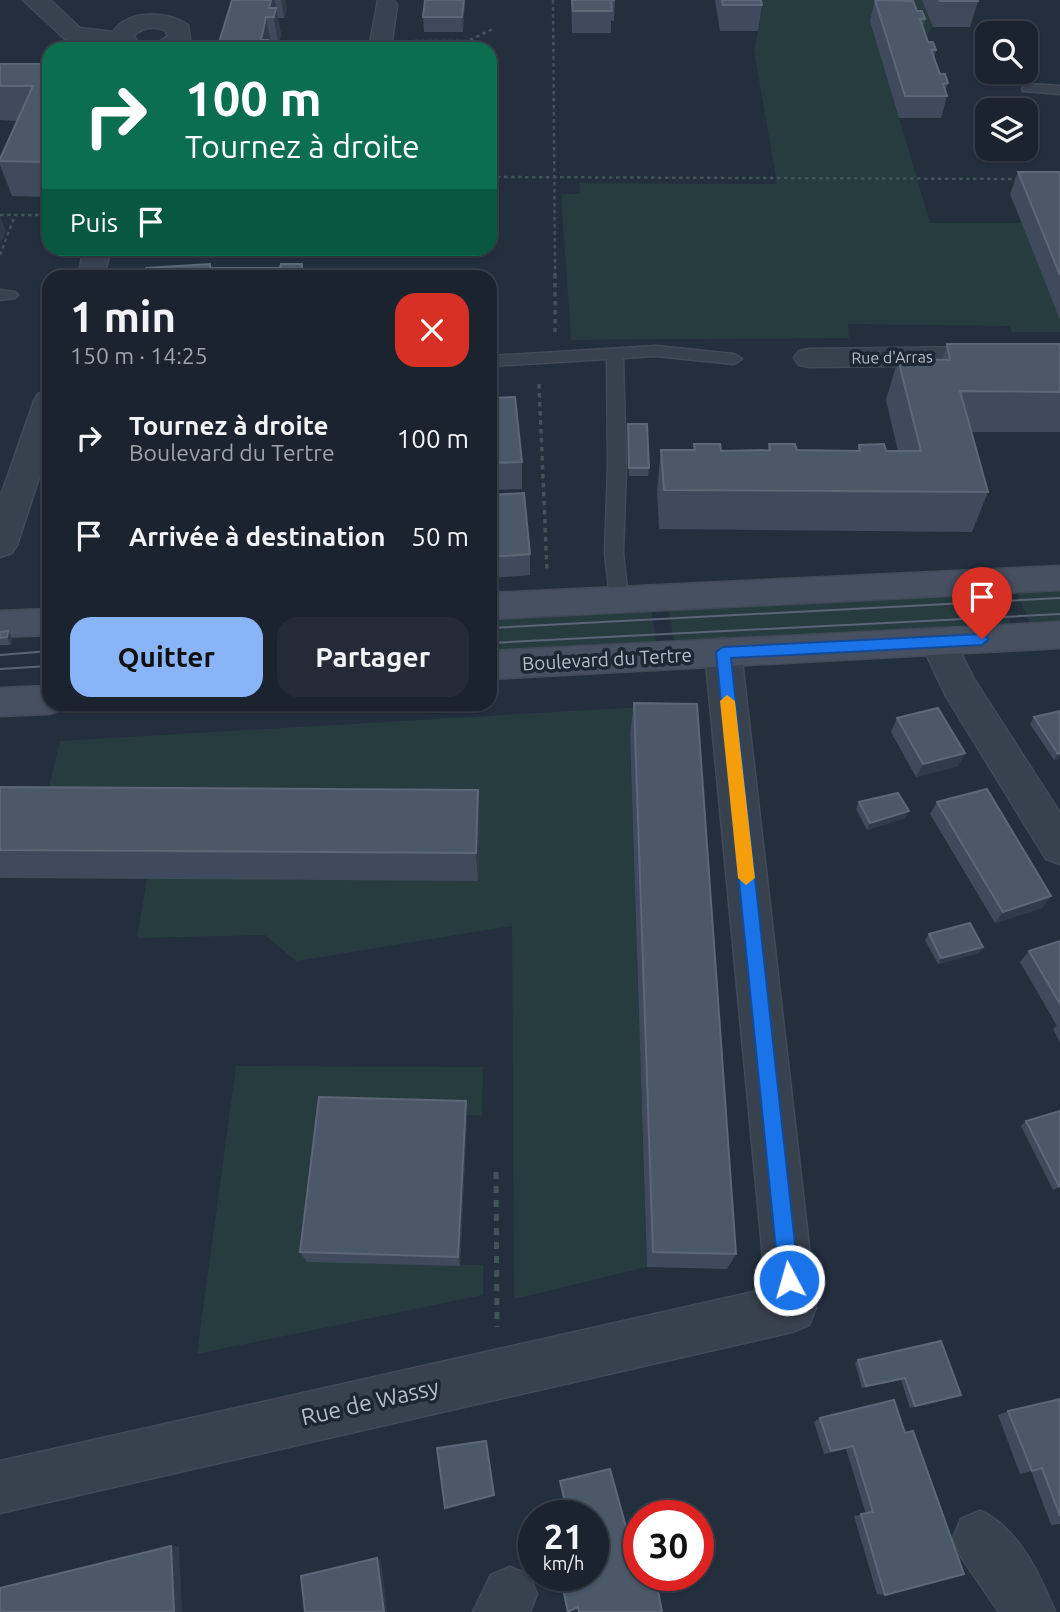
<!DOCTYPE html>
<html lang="fr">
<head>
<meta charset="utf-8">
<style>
	body { margin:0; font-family:Ubuntu,sans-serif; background:#242b36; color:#f1f3f6; height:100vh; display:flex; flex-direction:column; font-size:26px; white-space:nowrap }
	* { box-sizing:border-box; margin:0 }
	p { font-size:23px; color:#a0a4aa }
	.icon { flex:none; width:38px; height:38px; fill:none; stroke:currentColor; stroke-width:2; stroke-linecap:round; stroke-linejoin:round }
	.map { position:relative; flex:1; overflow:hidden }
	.panel { position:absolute; left:42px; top:270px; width:455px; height:441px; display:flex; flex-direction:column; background:#1b232e; border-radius:21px; box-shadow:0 2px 5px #0004,0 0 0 2px #39404a }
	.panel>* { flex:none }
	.banner { position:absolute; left:42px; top:42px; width:455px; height:214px; border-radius:21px; box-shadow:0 2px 5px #0004,0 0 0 2px #39404a; background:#0b6e4f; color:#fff; overflow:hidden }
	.fabs { position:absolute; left:975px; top:21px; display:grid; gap:14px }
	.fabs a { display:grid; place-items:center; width:63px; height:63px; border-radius:14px; background:#1b232e; box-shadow:0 2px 5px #0004,0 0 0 2px #39404a; font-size:35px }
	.speed { position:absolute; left:518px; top:1500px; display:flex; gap:14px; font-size:35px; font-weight:700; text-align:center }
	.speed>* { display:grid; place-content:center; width:91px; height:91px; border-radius:50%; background:#1b232e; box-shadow:0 2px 5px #0004,0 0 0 2px #39404a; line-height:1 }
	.speed small { font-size:18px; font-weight:400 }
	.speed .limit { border:10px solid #d22; background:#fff; color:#111 }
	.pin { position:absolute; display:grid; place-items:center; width:60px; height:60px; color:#fff; margin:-72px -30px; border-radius:50% 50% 50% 0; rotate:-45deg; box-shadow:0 0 7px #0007 }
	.pin .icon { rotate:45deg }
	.me { position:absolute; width:77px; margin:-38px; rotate:354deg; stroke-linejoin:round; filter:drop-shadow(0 0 5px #0008) }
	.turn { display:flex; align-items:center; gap:24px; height:147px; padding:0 28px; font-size:32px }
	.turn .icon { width:91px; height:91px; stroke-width:2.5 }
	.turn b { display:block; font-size:49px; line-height:60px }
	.then { display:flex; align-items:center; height:66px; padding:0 28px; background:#0003; gap:14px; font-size:26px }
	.round { display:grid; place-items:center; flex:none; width:74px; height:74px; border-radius:21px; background:#242b36 }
	.overview { display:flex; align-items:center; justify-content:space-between; height:119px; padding:0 28px }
	h1 { font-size:42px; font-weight:600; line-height:52px }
	.action { display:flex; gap:14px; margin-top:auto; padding:14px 28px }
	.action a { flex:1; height:80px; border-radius:21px; background:#8ab4f8; color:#111; font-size:28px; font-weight:600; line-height:80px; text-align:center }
	.action a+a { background:#242b36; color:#f1f3f6 }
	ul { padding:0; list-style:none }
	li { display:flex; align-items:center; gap:21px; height:98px; padding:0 28px }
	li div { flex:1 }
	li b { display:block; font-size:26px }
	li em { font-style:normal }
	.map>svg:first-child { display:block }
	.green { fill:#263c3f }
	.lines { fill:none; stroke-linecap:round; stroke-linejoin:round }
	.lane-casing { stroke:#414a57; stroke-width:3 }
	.street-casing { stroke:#414a57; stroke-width:3 }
	.secondary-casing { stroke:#414a57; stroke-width:3 }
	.path-far2 { stroke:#3f5557; stroke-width:2.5; stroke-dasharray:3.5 3.5; stroke-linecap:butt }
	.path-far1 { stroke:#3f5557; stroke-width:3.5; stroke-dasharray:4.5 4.5; stroke-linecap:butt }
	.path { stroke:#3f5557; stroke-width:5; stroke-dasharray:7 7; stroke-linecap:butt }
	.lane { fill:#38414e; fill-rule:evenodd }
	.street { fill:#38414e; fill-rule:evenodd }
	.secondary { fill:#465061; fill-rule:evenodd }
	.tram { stroke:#5a6575; stroke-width:2 }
	.wall { fill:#3f4b5c }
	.shaded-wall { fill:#2f3b4b }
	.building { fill:#4b5868; stroke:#5c6777; stroke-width:2 }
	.route { fill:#1a73e8; stroke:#114b97; stroke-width:2 }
	.slow { fill:#f59e0b }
	.labels { text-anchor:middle; stroke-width:7; stroke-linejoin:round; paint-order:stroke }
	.far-street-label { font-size:16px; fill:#b4bcc9; stroke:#1d2633 }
	.street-label { font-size:19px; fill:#b4bcc9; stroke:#1d2633 }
	.near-street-label { font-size:23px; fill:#b4bcc9; stroke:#1d2633 }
</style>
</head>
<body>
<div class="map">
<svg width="1060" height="1612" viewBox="0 0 1060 1612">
	<rect width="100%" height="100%" fill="#242f3e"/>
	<!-- green -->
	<path class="green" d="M752 0H922L933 27 926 35 871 22 930 223H1022L1060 320V332H1012L1010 326 848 324 849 338 571 340 561 194H580L579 183 777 184 754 50 758 31Z
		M1060 590V627L1032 629 1017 592Z
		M998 591 1012 628 675 648 669 610Z
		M651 610 657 648 490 657V618Z
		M693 704 696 717 630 734 647 1267 514 1299 512 926 296 961 265 935 137 938 147 879 42 817 60 741Z
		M236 1066 483 1067 482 1116 467 1115 307 1261 483 1265V1295L197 1354Z"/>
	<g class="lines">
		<!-- lane casing -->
		<g class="lane-casing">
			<path id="lane" d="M1028 84 1060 86V94L1023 91 1022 88Z
				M0 290 15 292 18 295 15 298 0 300Z
				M656 346 734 354 742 359 734 364 656 356 623 358 626 468 623 553 628 598 619 605 610 598 605 553 608 468 607 359 490 366V356Z"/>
		</g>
		<!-- street casing -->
		<g class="street-casing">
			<path id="street" d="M23 0H50L80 28 113 32C129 9 166 11 188 25L190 39 177 49H148L168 36 165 30C154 26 143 27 133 36L144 49C118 49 91 45 65 39Z
				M378 0H394L397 5 391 49H369Z
				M84 248H111L104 276H78Z
				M1060 346V364L809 367 799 365 794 358 799 351 809 349Z
				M49 391V447L17 545 12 553 0 557V498L34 401 38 394Z
				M938 628 950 632 974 679 1060 813V864L1046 859 946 696 920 641 926 632Z
				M723 638 735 642 741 652 816 1308 809 1325 792 1332 0 1513V1461L766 1289 705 652 711 642Z
				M980 1511C1018 1527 1040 1575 1055 1612H999L961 1557 953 1538 961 1519Z
				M510 1567 529 1575 537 1594 530 1612H473L491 1575Z"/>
		</g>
		<!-- secondary casing -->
		<g class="secondary-casing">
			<path id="secondary" d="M1060 566V590L490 619V593Z
				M49 609V635L0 637V611Z
				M1060 622V648L490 679V651Z
				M49 686V704H65L62 710 49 714 0 716V688Z"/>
		</g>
		<!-- path-far2 -->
		<path class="path-far2" d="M553 0 555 275
			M414 41H467L493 29
			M490 177 1021 179
			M0 215H49
			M0 255 15 215"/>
		<!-- path-far1 -->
		<path class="path-far1" d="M555 274V332
			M539 384 547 571"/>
		<!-- path -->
		<path class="path" d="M496 1172 497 1327"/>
		<!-- lane -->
		<use href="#lane" class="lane"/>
		<!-- street -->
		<use href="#street" class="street"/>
		<!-- secondary -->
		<use href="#secondary" class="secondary"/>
		<!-- tram -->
		<path class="tram" d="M490 628 1060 598
			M490 643 1060 614
			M0 655 49 651
			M0 669 49 666"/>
	</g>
	<!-- wall -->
	<path class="wall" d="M232 0H285L287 9 284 18H278L281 35 278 44H271Z
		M425 0H465L463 32H424L423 17Z
		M571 0H615L614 21H611V33H572Z
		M715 0H761L762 5 758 31H720Z
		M875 0 917 11 925 19 923 27 928 42 936 50 934 59 940 74 948 83 945 91 947 96 941 118H899L870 21Z
		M922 0H978V1L970 27H933Z
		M0 64H49V197L12 196 0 165V161L17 121 0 120Z
		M1018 172H1060V320L1010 194Z
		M947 344H1060V432H971L988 492 972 532 659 529 657 490 661 450H693L694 444 721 451 768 450 769 444 797 450 857 451 859 445 886 451H898L886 400 898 359 942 360Z
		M490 398 522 462V489L490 490Z
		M628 424 649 468 648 476H629Z
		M490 495 530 554V575L490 578Z
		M8 631 12 638 11 645H0V632Z
		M634 703 736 1254 727 1269 647 1267 630 734Z
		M233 704H259V705L234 707Z
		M1060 711V759L1054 760 1030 724 1034 717Z
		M897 718 965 753 958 766 916 777 891 732Z
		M0 787 480 820 478 881 0 878Z
		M859 802 909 811 905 818 867 830 856 809Z
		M937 802 1051 896 1042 908 995 923 930 814Z
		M929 934 983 947 979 953 938 964 925 940Z
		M1060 941V1042L1053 1029 1057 1026 1020 962 1029 951Z
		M466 1101 467 1115 460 1266 307 1262 300 1252Z
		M1026 1121 1060 1187 1053 1190 1021 1126Z
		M858 1360 956 1397 910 1408 901 1380 862 1388 855 1363Z
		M1060 1399V1524L1051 1525 1031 1471 1020 1474 998 1415 1008 1411Z
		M894 1400 885 1595 877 1594 854 1516 866 1514 846 1449 824 1454 814 1422 820 1418Z
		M560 1481 634 1556 662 1612H578L577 1608 567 1612 560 1575H593L566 1511 560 1483Z"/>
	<!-- shaded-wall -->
	<path class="shaded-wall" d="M271 0H275L276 8 281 35 278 44 274 17 269 8Z
		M281 0H285L287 9 284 18Z
		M464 0H465L463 32 462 17Z
		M266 17 271 44 270 49H262L261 40Z
		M49 150V176L44 162Z
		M0 216 6 231 0 244Z
		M8 631 12 638 11 645 7 637Z
		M965 753 958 766 916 777 923 764Z
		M1060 753V759L1054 760 1058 754Z
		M478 790 480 820 478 881 476 853Z
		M909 811 905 818 867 830 870 823Z
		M1051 896 1042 908 995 923 1003 912Z
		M983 947 979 953 938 964 941 958Z
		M466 1101 467 1115 460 1266 458 1257Z
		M961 1395 956 1397 910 1408 915 1406Z
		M486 1441 494 1496 446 1509 445 1508Z
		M171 1546 179 1547 182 1612H174Z
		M377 1558 381 1559 387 1612H384Z"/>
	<!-- building -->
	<path class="building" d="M232 0H271L269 8H276L274 17H266L261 40H268L265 49H217Z
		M425 0H464L462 17H423Z
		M572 0H615H611L612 11H573Z
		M722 0H761L762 5H723Z
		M875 0 913 1 917 11H922L925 19H920L928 42H933L936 50H931L940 74H945L948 83 943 84 947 96H905Z
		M939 0H978V1H940Z
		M0 64H49V150L44 162 0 161V159L33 86H0Z
		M1018 172H1060V275Z
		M210 264V268H280L281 264H302V269H332L331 276H143L146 268Z
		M947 344H1060V392L960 391 988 492 664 490 661 450H695L694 444H720L721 451 770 450 769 444H795L797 450 860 451 859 445 884 444 886 451H921L898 359 950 360Z
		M515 397 522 462 490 463V398Z
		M628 424H647L649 468H629Z
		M524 493 530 554 490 557V495Z
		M8 631 7 637 0 638V632Z
		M634 703 697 704 736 1254 653 1252Z
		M938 708 965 753 923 764 897 718Z
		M1060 711V753L1058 754 1034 717Z
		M0 787 478 790 476 853 0 850Z
		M987 789 1051 896 1003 912 937 802Z
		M898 793 909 811 870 823 859 802Z
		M970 923 983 947 941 958 929 934Z
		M1060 941V1004L1029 951Z
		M319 1097 466 1101 458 1257 300 1252Z
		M1060 1111V1185L1059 1186 1026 1121Z
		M941 1341 961 1395 915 1406 905 1378 866 1386 858 1360Z
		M1060 1399V1516L1042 1468 1032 1471 1008 1411Z
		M894 1400 905 1433 913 1431 964 1574 885 1595 861 1514 873 1512 853 1446 831 1451 820 1418Z
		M486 1441 494 1495 445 1508 437 1448Z
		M610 1469 634 1556 639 1554V1575H655L662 1612H579L578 1607 568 1612 560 1575H593V1516L548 1515 567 1511 560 1481Z
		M171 1546 174 1612H0V1588Z
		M377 1558 384 1612H305L301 1576Z"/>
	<!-- route -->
	<path class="route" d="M982 634 989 639 982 645 731 658 799 1280 796 1287 789 1290 782 1287 779 1280 716 652 723 647Z"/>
	<!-- slow -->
	<path class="slow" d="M727 695 735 701 755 878 746 885 738 878 720 701Z"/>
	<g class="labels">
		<!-- far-street labels -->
		<g class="far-street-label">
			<text transform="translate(892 357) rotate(-1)" y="6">Rue d'Arras</text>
		</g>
		<!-- street labels -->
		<g class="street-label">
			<text transform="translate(607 659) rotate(-3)" y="7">Boulevard du Tertre</text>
		</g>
		<!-- near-street labels -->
		<g class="near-street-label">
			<text transform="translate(370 1402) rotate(-13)" y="8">Rue de Wassy</text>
		</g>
	</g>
</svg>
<div class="fabs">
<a><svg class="icon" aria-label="search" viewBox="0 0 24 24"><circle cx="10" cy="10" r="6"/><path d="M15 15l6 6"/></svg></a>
<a><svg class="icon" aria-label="layers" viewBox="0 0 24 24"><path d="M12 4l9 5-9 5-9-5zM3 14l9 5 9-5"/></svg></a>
</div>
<div class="speed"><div>21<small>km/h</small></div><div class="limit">30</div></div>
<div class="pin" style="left:982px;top:639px;background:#d93025"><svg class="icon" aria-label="arrive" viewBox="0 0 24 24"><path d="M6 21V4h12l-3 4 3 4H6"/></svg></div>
<svg class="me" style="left:789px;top:1280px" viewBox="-20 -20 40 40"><circle r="17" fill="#1a73e8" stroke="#fff" stroke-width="3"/><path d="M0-11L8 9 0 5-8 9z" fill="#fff"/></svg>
<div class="banner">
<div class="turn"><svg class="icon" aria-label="right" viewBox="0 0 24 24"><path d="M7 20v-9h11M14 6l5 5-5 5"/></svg><div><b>100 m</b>Tournez à droite</div></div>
<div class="then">Puis<svg class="icon" aria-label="arrive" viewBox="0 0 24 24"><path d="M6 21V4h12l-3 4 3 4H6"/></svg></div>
</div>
<section class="panel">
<div class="overview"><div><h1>1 min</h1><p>150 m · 14:25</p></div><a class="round" style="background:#d93025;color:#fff"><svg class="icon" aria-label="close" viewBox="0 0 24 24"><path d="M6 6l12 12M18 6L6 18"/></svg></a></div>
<ul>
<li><svg class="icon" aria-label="right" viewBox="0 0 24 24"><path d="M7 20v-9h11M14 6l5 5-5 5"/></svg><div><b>Tournez à droite</b><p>Boulevard du Tertre</p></div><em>100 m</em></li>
<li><svg class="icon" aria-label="arrive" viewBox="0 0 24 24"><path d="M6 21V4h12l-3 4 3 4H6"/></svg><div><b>Arrivée à destination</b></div><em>50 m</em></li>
</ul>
<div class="action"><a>Quitter</a><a>Partager</a></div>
</section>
</div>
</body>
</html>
